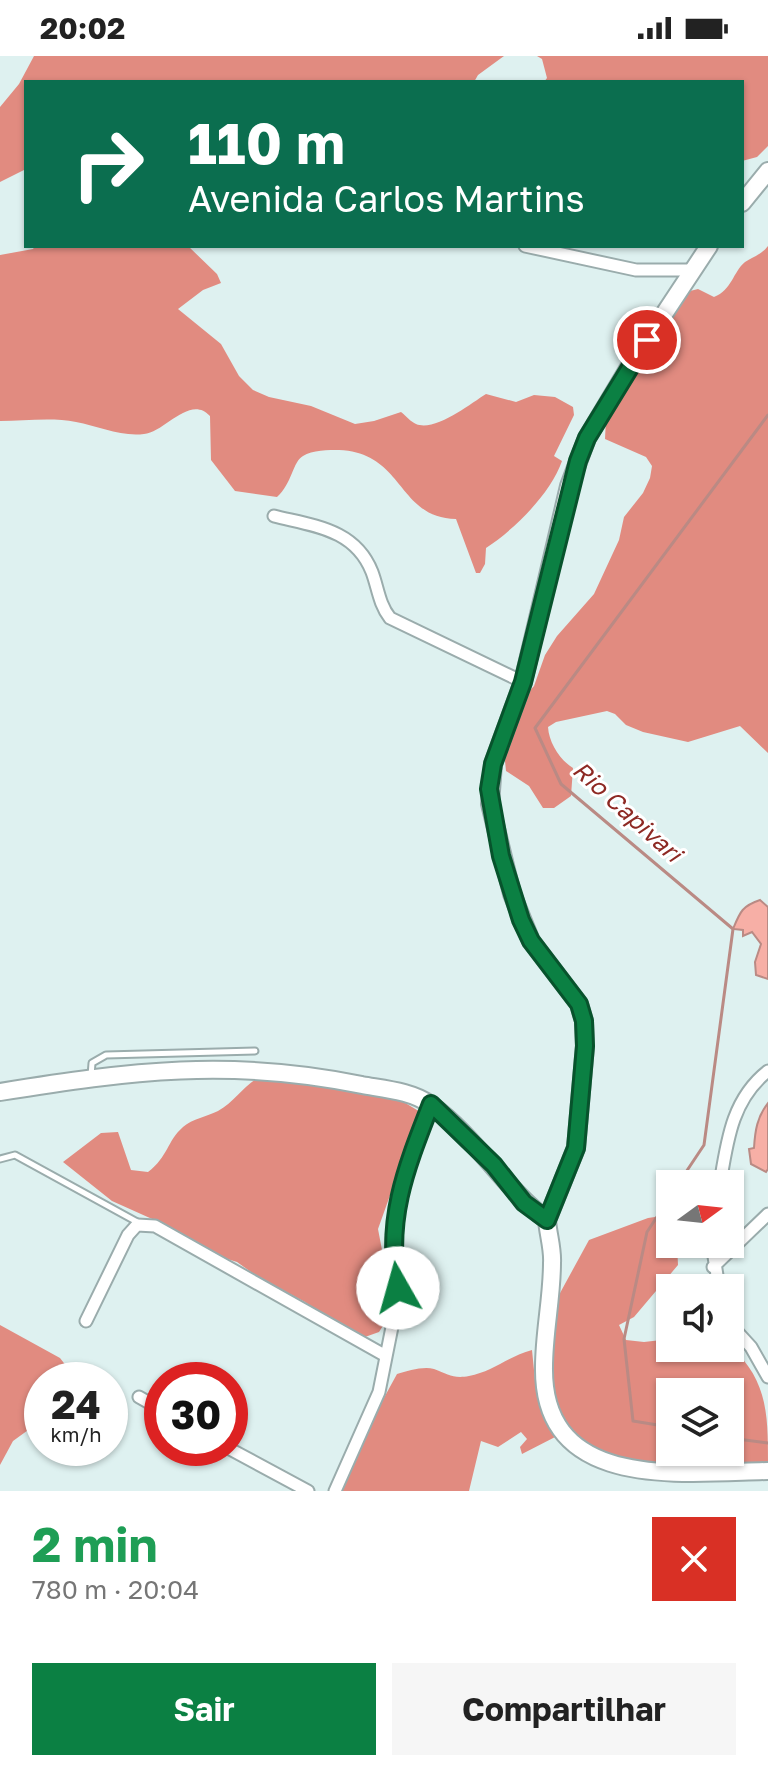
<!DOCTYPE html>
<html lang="pt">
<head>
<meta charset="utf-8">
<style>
	body { margin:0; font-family:"Golos Text",sans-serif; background:#f6f6f6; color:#222; height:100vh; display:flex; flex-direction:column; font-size:30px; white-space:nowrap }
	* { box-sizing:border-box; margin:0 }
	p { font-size:26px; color:#767676 }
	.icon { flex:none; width:44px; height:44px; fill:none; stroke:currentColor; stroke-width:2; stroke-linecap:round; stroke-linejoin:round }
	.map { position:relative; height:1435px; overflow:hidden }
	.drawer { display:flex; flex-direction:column; background:#fff; flex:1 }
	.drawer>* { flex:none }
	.hud { position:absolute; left:24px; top:24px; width:720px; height:168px; border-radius:0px; box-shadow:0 2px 6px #0004; background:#0b6e4f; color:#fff; overflow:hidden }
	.needle { width:52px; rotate:75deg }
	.buttons { position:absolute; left:656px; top:1114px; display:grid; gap:16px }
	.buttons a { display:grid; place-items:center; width:88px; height:88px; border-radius:0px; background:#fff; box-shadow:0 2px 6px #0004; font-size:40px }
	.speed { position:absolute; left:24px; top:1306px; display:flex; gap:16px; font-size:40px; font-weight:700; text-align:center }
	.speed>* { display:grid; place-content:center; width:104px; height:104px; border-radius:50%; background:#fff; box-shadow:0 2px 6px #0004; line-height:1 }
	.speed small { font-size:20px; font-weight:400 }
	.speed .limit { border:12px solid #d22; background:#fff; color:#111 }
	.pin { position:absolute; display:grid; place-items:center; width:68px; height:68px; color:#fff; margin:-34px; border:4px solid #fff; border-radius:50%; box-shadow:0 2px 8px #0007 }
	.me { position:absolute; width:88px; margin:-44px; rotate:353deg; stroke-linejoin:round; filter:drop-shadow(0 0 6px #0008) }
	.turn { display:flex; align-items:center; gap:28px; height:168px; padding:0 32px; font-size:36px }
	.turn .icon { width:104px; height:104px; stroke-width:2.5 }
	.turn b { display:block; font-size:56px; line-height:68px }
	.round { display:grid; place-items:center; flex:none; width:84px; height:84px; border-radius:0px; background:#f6f6f6 }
	.head { display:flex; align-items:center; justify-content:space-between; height:136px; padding:0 32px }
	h1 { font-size:48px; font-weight:700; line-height:60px; color:#1e9e55 }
	.button { display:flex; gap:16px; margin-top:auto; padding:16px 32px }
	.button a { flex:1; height:92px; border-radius:0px; background:#0b8043; color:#fff; font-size:32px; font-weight:700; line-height:92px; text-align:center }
	.button a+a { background:#f6f6f6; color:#222 }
	.status { display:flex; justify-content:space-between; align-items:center; height:56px; padding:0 40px; background:#fff; direction:ltr }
	.status svg { height:22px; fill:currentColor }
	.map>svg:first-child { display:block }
	.forest { fill:#e18b80; fill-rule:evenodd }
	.water { fill:#f7afa6; stroke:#ba8a84; stroke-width:2 }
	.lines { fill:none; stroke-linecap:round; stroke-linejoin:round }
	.stream { stroke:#ba8a84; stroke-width:3 }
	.lane-casing { stroke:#9aacac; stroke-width:9 }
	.street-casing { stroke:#9aacac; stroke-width:15 }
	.secondary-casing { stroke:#9aacac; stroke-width:20 }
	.lane { stroke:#fff; stroke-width:5 }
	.street { stroke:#fff; stroke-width:11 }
	.secondary { stroke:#fff; stroke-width:16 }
	.route-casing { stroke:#07532c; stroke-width:20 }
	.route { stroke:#0b8043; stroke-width:14 }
	.labels { text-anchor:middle; stroke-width:6; stroke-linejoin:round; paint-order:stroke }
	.water-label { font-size:24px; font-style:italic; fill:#8d2923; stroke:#fff }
</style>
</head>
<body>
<div class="status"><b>20:02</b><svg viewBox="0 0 49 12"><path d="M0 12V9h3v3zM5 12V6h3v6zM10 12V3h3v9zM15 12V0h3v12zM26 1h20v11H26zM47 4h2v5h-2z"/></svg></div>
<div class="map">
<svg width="768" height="1435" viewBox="0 0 768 1435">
	<rect width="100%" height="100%" fill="#def1f0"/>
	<!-- forest -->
	<path class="forest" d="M34 0H504L478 19 474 26H26V113L0 126V51L19 28Z
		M537 0H768V90L757 101 742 105V26H544L547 22 542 3Z
		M35 190H188L217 218 221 227 203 234 178 253 221 288 239 320 253 334 269 341 311 350 355 368 374 365 401 356C406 360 411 366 416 368 435 376 470 348 486 338L516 346 534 339 555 341 573 351 574 359 554 400 562 405C551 437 515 473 486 492L485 508 480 517H476L456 463C397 462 405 397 339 394 329 394 312 394 303 400 293 405 292 428 277 441L235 435 211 404 210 360C190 338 165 376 144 378 121 381 98 370 76 366 52 361 24 365 0 365V199L33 193Z
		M768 190V697L740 670 688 686 643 676 626 669 615 658 607 655 556 666 548 671C549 687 560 704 573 712L571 740 554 752H543L529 730 506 715 504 695 517 649 534 630 545 599 557 580 594 538 619 484 624 461 643 437 650 422 652 410 646 401 605 383 606 362 655 267 690 235 698 233 714 241C732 234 733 216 745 206 754 200 761 199 768 190Z
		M263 1019 397 1042 427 1060 408 1089 378 1173 390 1236 388 1262 379 1276 365 1281 342 1273 305 1246 258 1221 237 1206 208 1197 161 1167 112 1145 63 1106 101 1077 118 1076 131 1114 148 1116C168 1101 167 1085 183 1071 192 1063 208 1060 218 1055 236 1045 244 1028 263 1019Z
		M669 1159 670 1188H677L678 1209 634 1261 619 1269 626 1284 644 1286 670 1283V1292L730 1290C768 1324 768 1359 768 1408L628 1414 559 1379 522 1398 520 1391 527 1383 521 1376 498 1391 481 1385 469 1435H333L397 1318C408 1315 423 1310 434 1313 448 1318 453 1323 469 1320 492 1316 509 1300 532 1294L536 1334 543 1347 542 1270 589 1184 648 1162ZM670 1336H730V1396H670Z
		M0 1269 60 1302 77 1324H42V1364L13 1385 0 1409Z"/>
	<!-- water -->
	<path class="water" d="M760 844 768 851V923L756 919 755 906 761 888 752 876 743 880V874L733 873C740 856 742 850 760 844Z
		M768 1047V1113L766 1116 751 1108 749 1093 754 1092C755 1075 757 1061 768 1047Z"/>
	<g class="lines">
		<!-- stream -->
		<path class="stream" d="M678 1128 704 1089 733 873 561 728 535 672 768 359
			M670 1141 647 1176 624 1283 633 1365 670 1371
			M730 1382 768 1387"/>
		<!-- lane casing -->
		<g class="lane-casing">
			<path id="lane" d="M91 1020 92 1007 106 999 255 995
				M0 1103 15 1099 139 1167"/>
		</g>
		<!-- street casing -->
		<g class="street-casing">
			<path id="street" d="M525 190 636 214H693
				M274 460C314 470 355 473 372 516 378 532 379 548 390 562L523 626
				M720 1128C727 1085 732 1043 768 1015
				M712 1188 719 1232
				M713 1211 768 1158
				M86 1265 128 1179 137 1169 155 1170 386 1300
				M730 1268 751 1291 768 1321
				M139 1341 162 1354
				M228 1392 308 1435
				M335 1435 379 1336 398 1241 392 1183 398 1143 431 1048"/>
		</g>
		<!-- secondary casing -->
		<g class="secondary-casing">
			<path id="secondary" d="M742 147 768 115
				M0 1036C130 1015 231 1002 362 1029 384 1033 412 1035 431 1049 476 1081 503 1131 547 1164 548 1178 553 1193 552 1207 552 1242 544 1276 544 1311 542 1435 680 1417 768 1415
				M547 1164 576 1092 585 990 584 965 579 948 531 885 512 838 490 748 493 708 523 626 569 430 587 382 631 308 709 190"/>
		</g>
		<!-- lane -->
		<use href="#lane" class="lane"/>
		<!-- street -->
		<use href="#street" class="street"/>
		<!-- secondary -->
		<use href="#secondary" class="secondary"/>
	</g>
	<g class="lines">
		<!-- route casing -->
		<g class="route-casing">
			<path id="route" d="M398 1232C385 1163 406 1112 431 1048L494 1109 524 1147 547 1164 576 1092 585 990 584 965 579 948 531 885 521 864 501 800 489 733 493 708 523 626 578 405 587 382 647 284"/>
		</g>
		<!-- route -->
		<use href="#route" class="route"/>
	</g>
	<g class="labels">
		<!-- water labels -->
		<g class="water-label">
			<text transform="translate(627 756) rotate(42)" y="8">Rio Capivari</text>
		</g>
	</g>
</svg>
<div class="buttons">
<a><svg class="needle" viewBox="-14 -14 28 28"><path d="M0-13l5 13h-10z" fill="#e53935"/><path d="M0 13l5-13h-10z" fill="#767676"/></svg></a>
<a><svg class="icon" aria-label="sound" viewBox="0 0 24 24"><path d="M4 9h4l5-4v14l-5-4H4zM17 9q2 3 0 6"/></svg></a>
<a><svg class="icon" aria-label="layers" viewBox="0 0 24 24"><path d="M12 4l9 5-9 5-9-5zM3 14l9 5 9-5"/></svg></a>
</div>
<div class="speed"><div>24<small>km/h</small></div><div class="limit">30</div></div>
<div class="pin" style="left:647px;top:284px;background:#d93025"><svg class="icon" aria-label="arrive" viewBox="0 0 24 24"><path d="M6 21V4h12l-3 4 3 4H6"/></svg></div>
<svg class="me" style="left:398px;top:1232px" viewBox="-20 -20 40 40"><circle r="19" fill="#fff"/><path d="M0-13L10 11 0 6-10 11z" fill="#0b8043"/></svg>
<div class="hud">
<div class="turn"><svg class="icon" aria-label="right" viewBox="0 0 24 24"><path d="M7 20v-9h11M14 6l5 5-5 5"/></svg><div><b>110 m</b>Avenida Carlos Martins</div></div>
</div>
</div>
<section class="drawer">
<div class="head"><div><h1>2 min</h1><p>780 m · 20:04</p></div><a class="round" style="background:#d93025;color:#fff"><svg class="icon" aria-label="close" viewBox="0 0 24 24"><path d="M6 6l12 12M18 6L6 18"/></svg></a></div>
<div class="button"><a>Sair</a><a>Compartilhar</a></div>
</section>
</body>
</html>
